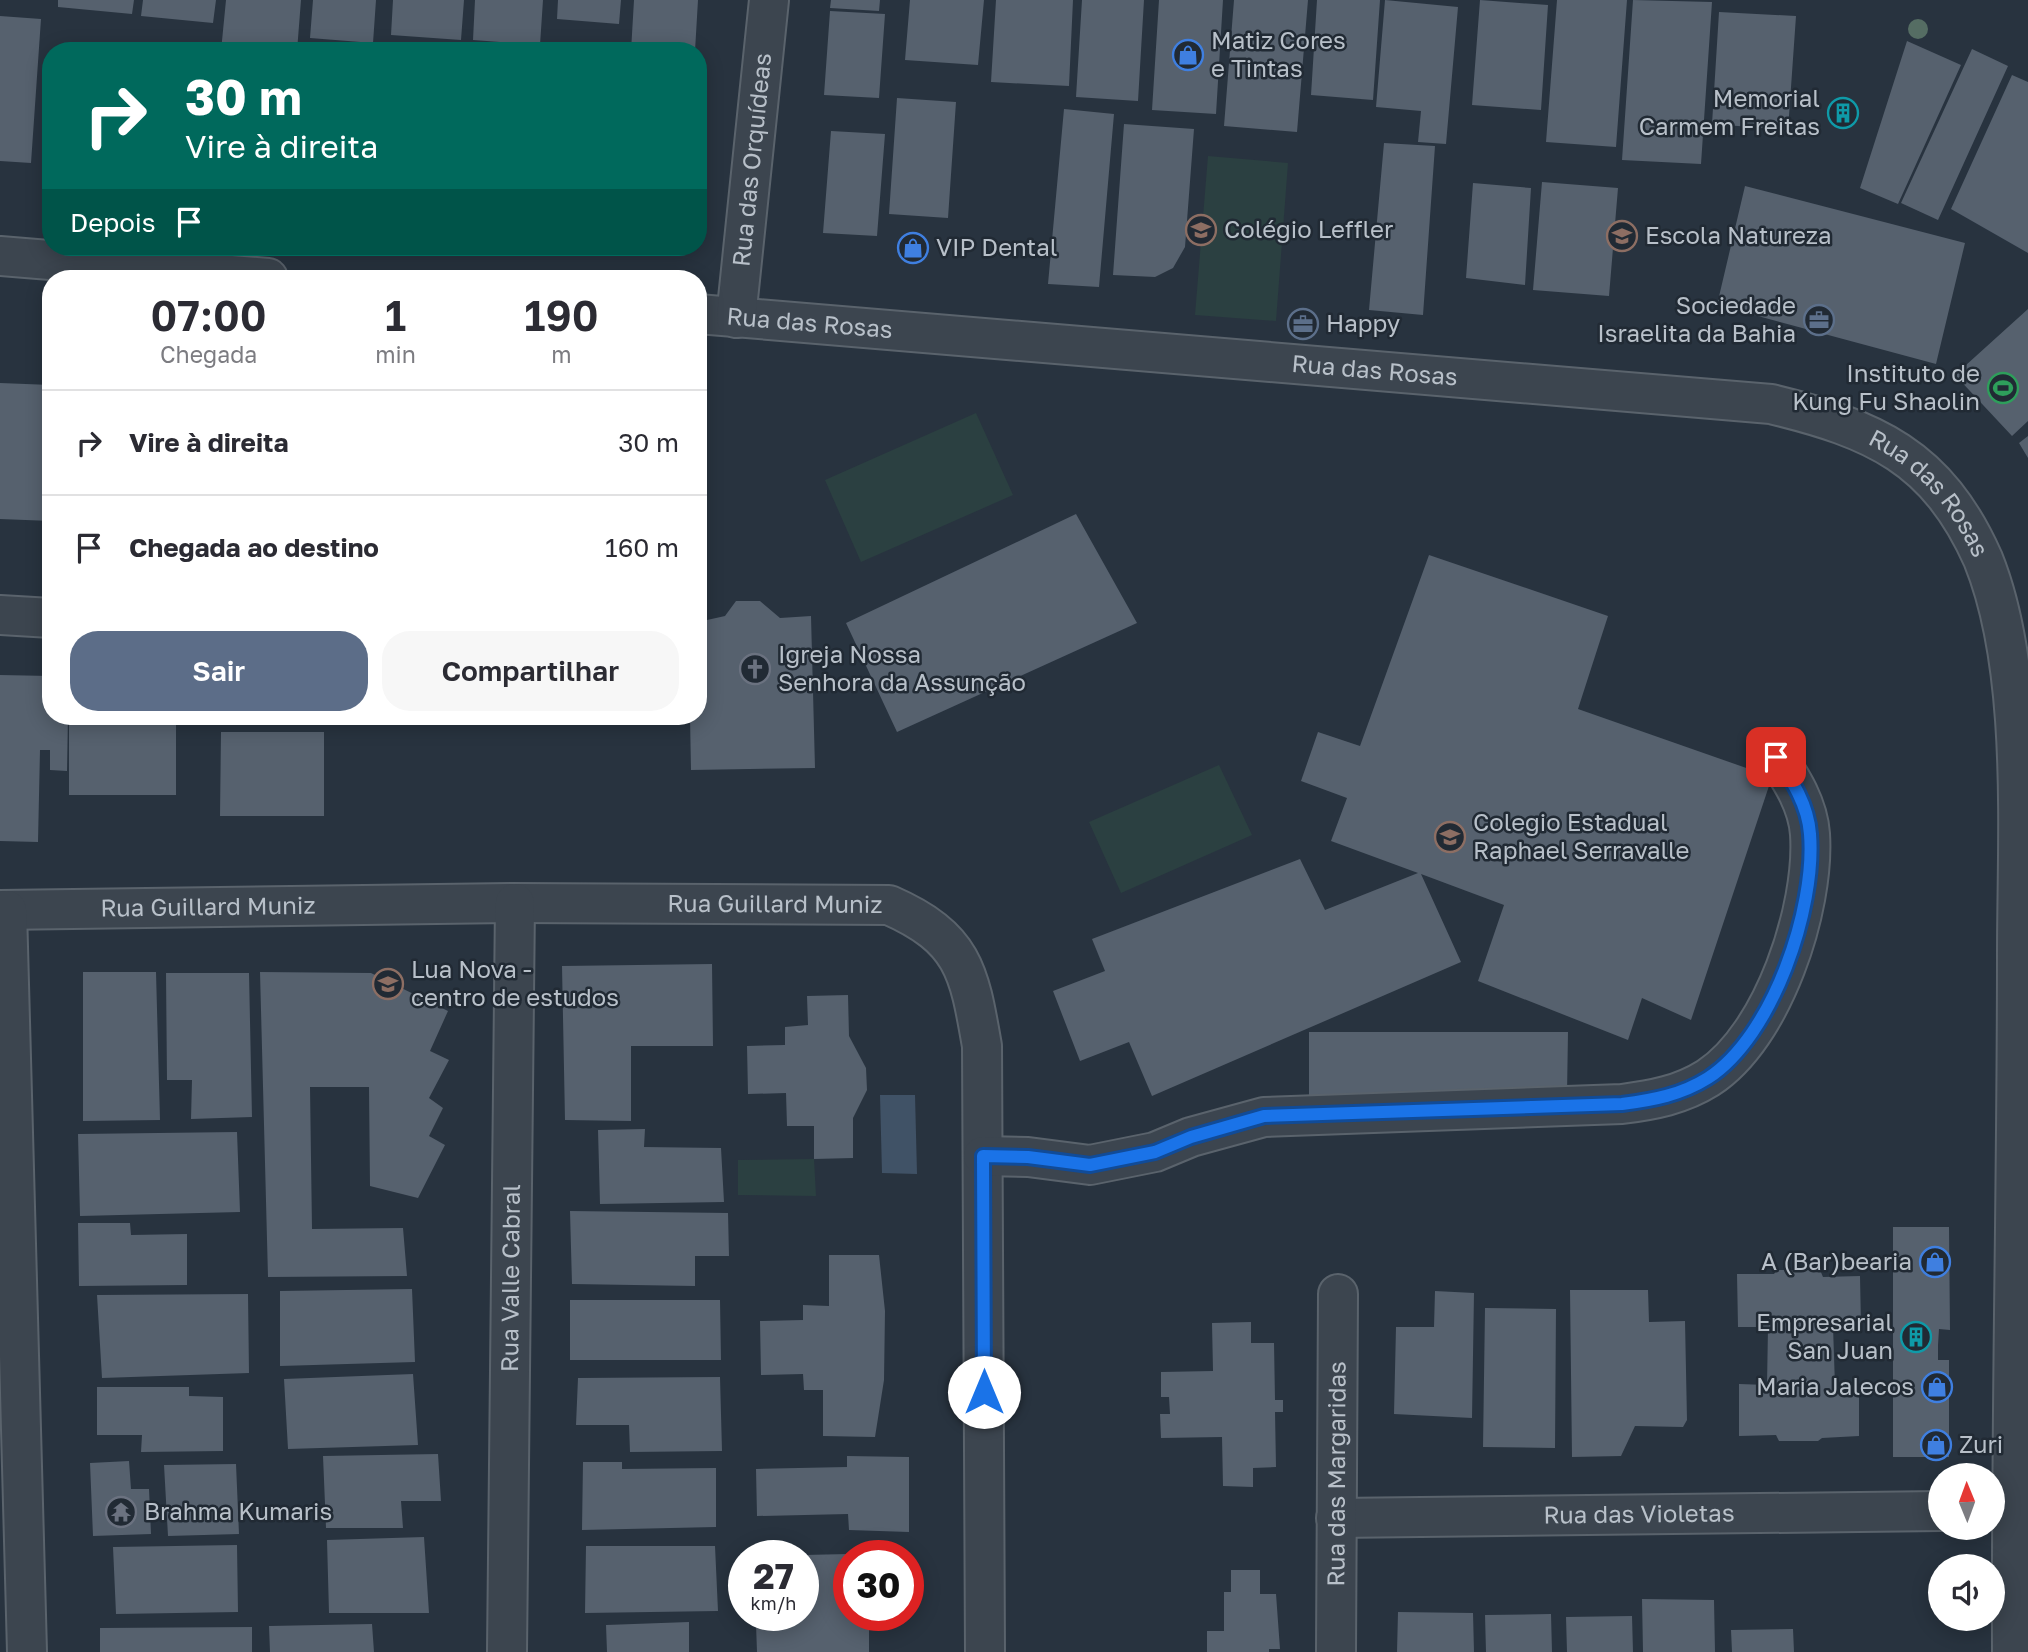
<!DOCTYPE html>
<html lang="pt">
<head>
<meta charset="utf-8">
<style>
	body { margin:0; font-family:"Golos Text",sans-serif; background:#f7f7f7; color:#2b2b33; height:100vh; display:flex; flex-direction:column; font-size:26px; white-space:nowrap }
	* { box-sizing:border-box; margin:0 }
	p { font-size:23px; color:#7c7c81 }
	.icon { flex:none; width:38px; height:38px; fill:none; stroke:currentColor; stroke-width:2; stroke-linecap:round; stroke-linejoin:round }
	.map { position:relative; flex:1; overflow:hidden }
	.panel { position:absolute; left:42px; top:270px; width:665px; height:455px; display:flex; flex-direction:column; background:#fff; border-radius:28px; box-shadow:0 4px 18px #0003 }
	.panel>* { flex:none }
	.hud { position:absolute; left:42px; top:42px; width:665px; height:214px; border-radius:28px; box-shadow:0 4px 18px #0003; background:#00695c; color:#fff; overflow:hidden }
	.needle { width:46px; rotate:359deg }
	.tools { position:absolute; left:1928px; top:1463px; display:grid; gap:14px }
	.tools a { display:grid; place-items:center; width:77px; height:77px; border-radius:50%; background:#fff; box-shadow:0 4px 18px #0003; font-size:35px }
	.speed { position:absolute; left:728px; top:1540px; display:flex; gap:14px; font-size:35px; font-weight:700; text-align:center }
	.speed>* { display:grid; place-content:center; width:91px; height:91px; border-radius:50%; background:#fff; box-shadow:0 4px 18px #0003; line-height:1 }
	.speed small { font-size:18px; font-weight:400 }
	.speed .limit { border:10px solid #d22; background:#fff; color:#111 }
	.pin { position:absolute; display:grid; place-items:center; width:60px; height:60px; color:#fff; margin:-30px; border-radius:14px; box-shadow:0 4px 10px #0006 }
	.me { position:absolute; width:77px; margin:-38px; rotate:0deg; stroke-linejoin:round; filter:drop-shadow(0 0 5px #0008) }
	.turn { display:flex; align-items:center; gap:24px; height:147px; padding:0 28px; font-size:32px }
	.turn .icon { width:91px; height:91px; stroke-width:2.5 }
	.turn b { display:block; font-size:49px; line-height:60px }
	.then { display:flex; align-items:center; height:66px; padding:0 28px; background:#0003; gap:14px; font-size:26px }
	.eta { display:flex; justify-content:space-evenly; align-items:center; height:119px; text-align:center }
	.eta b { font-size:42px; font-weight:600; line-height:49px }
	.action { display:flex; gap:14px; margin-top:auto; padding:14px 28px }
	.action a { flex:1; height:80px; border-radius:28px; background:#5c6d88; color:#fff; font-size:28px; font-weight:600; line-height:80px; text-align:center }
	.action a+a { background:#f7f7f7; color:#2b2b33 }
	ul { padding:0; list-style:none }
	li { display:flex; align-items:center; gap:21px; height:105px; padding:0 28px; border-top:2px solid #e1e1e2 }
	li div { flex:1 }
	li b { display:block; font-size:26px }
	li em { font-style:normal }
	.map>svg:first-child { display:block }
	.green { fill:#2b4041 }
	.water { fill:#405266 }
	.building { fill:#56616e }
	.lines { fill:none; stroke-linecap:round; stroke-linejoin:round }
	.minor-casing { stroke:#5a636c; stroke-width:42 }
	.minor { stroke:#3c454f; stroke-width:38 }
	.tree { fill:#556d63 }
	.route-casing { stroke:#114b97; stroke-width:18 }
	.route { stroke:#1a73e8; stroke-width:12 }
	.labels { text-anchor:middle; stroke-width:5; stroke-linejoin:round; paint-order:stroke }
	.poi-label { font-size:24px; fill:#b8c0c9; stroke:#212a34; text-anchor:start }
	.street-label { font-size:24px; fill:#b8c0c9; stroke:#212a34 }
</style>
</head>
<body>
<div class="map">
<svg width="2028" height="1652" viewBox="0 0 2028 1652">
	<rect width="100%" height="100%" fill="#28333f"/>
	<!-- green -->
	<path class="green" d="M1208 156 1288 163 1276 321 1195 315Z
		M976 413 1013 495 861 562 825 480Z
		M1219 765 1252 835 1121 893 1089 822Z
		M814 1159 816 1196 738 1195V1160Z"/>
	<!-- water -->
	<path class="water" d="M880 1095H915L917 1174 882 1173Z"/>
	<!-- building -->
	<path class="building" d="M58 0H134L132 14 58 7Z
		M143 0H216L213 23 141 16Z
		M226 0H301L297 51H221Z
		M313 0H376L373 43 310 38Z
		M393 0H464L461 40 391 35Z
		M475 0H543L540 45 473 40Z
		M558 0H621L619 24 557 19Z
		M634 0H698L695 51H631Z
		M831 0H880L879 11 830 8Z
		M910 0H984L978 65 905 60Z
		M996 0H1073L1069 86 991 82Z
		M1082 0H1144L1138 101 1076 97Z
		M1159 0H1223L1216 114 1152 110Z
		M1234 0H1308L1297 132 1224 126Z
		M1317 0H1380L1373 100 1311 95Z
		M1385 0 1458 7 1446 144 1418 142 1421 111 1376 107Z
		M1480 0 1548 5 1541 110 1472 105Z
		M1557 0H1627L1616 147 1546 142Z
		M1633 0 1712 2 1701 164 1622 160Z
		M830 11 885 14 879 98 824 95Z
		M1719 12 1796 16 1788 130 1712 124Z
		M0 16 41 19 31 163 0 161Z
		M1907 41 1961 65 1898 204 1860 188Z
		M1972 49 2008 66 1938 220 1901 203Z
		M2012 75 2028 82V253L1951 209Z
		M897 98 956 102 948 218 889 214Z
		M1064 109 1114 114 1099 287 1048 284Z
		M1124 124 1194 129 1185 247 1173 268 1155 277 1113 275Z
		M831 131 885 134 877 236 823 233Z
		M1384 143 1435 146 1423 315 1369 310Z
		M1542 182 1618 188 1609 296 1533 290Z
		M1473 183 1531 188 1525 285 1466 278Z
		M1745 186 1965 243 1936 364 1717 305Z
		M2028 309V421L2012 436 1955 375Z
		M0 383 51 385V521L0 519Z
		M2028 436V458L2019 443Z
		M1076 514 1137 623 897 732 846 623Z
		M1429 555 1608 616 1578 709 1772 777 1691 1020 1642 998 1628 1040 1478 981 1504 905 1421 874 1461 962 1152 1096 1129 1042 1080 1061 1053 991 1105 971 1092 939 1300 859 1325 910 1418 873 1331 841 1347 798 1301 781 1318 732 1360 746Z
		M736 601H760L780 618 811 616 815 768 691 770 690 716H698V622L725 616Z
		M0 675 51 676V716H68L67 771 50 770V750H40L38 842 0 841Z
		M69 716H176V795H69Z
		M221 732H324V816H220Z
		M712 964 713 1046H631V1121L565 1120 562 966Z
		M83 972H156L160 1120 83 1121Z
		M260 972 371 973 448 1011 430 1051 449 1060 429 1098 443 1108 429 1136 445 1145 418 1198 370 1186 369 1087H310L312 1229 403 1228 407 1276 268 1277Z
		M166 973H249L252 1117 191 1119 192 1080H167Z
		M848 995 849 1036 866 1068 867 1090 853 1118V1158L814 1159V1126H787L786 1093 748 1094 747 1046 785 1045V1027L808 1025 807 996Z
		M1309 1032H1568L1567 1094 1309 1095Z
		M645 1129 644 1147 721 1148 724 1202 600 1204 598 1130Z
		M237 1132 240 1212 80 1216 78 1134Z
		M570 1211 728 1213 729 1256H695V1286L572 1284Z
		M78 1223H130L131 1235 187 1234V1285L79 1286Z
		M1893 1227H1949L1950 1330 1939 1329 1938 1345V1360H1949V1457H1893Z
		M829 1255H879L885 1311 884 1380 875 1437 823 1436V1390H804L803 1374 761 1375 760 1321 803 1320V1305L829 1306Z
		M1777 1270H1820L1823 1277 1860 1276 1861 1326H1833L1835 1386 1859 1385V1436L1822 1438 1818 1441H1779L1776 1435 1739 1436V1384L1767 1385 1768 1327H1738L1737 1274H1774Z
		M412 1289 415 1362 280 1366V1291Z
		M1570 1290H1648L1649 1322 1685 1321 1687 1420 1683 1427 1635 1426 1621 1456 1572 1457Z
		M1435 1291 1474 1293 1472 1418 1394 1414 1396 1327H1434Z
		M248 1294 249 1373 102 1378 97 1295Z
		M570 1300H720L721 1360H570Z
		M1485 1308 1556 1309 1555 1448 1483 1447Z
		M1251 1322V1343H1274L1275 1400H1283V1412H1275L1276 1467 1253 1468V1487L1223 1486 1222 1437 1161 1438 1160 1414H1170L1169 1397H1161V1372L1213 1371 1212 1323Z
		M413 1374 418 1445 288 1449 284 1379Z
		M720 1377 722 1451 630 1452 629 1425H576L578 1378Z
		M97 1387H189V1396L223 1397V1451L141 1452 142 1435H97Z
		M438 1454 441 1501H401L403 1528H326L323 1456Z
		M847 1456 909 1457V1532L849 1530 848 1514 757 1516 756 1469 847 1467Z
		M129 1461 131 1489H149L151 1534 93 1536 90 1463Z
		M583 1462H622V1469L716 1468V1527L582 1530Z
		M236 1464 239 1534 168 1536 164 1465Z
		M424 1537 429 1613H329L327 1540Z
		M237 1545 238 1612 116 1614 113 1547Z
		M586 1546H715L718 1611 585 1613Z
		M849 1554V1615H869V1652H757L756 1624 794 1622V1615H803V1555Z
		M1231 1570H1260V1594H1276L1280 1649H1269V1652H1207V1631H1224V1592H1231Z
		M1642 1599 1714 1600 1715 1652H1643Z
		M1398 1612 1473 1613 1474 1652H1397Z
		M1551 1614 1552 1652H1486L1485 1615Z
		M1632 1616 1633 1652H1567L1566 1617Z
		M689 1622V1652H607L606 1625Z
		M372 1624 374 1652H270L269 1626Z
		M252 1627V1652H100V1628Z
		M1793 1629 1794 1652H1732L1731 1630Z"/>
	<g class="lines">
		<!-- minor casing -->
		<g class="minor-casing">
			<g id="minor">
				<path d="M0 256 268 278"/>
				<path id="s1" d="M698 314 1771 404C1874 429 1937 456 1983 559 2028 670 2017 834 2017 955 2017 1187 2011 1420 2012 1652"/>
				<path id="s2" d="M736 318 769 0"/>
				<path d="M0 615 51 618"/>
				<path id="s3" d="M0 910 515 903 889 905C964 938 969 971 982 1046L985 1652"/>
				<path d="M7 910 27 1652"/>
				<path d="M983 1156 1028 1157 1090 1165 1155 1152 1191 1137 1264 1117 1622 1104C1653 1100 1681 1095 1708 1078 1773 1036 1815 908 1810 834 1808 805 1792 780 1776 756"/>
				<path id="s4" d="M1336 1518 1941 1511"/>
				<path id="s5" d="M507 1652 515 903"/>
				<path id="s6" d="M1336 1652 1338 1294"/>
			</g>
		</g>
		<!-- minor -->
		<use href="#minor" class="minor"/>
	</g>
	<!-- trees -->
	<circle class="tree" cx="1918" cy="29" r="10"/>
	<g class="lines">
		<!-- route casing -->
		<g class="route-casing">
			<path id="route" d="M984 1392 983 1156 1028 1157 1090 1165 1155 1152 1191 1137 1264 1116 1622 1104C1653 1100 1681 1095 1708 1078 1773 1036 1816 908 1810 834 1808 805 1792 780 1776 757"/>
		</g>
		<!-- route -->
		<use href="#route" class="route"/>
	</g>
	<!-- icons -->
	<defs>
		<g id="shop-ring" transform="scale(1.575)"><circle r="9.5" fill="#212a34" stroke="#3f7fe0" stroke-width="1.5"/><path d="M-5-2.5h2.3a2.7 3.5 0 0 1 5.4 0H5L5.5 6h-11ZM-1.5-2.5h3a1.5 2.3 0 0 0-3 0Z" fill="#3f7fe0"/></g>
		<g id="building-ring" transform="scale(1.575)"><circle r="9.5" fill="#212a34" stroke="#0f9aa8" stroke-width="1.5"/><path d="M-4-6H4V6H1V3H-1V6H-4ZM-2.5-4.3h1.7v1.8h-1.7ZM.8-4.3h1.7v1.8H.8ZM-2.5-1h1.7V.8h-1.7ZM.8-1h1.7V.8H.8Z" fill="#0f9aa8"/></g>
		<g id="school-ring" transform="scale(1.575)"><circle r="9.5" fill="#212a34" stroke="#8d6e63" stroke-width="1.5"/><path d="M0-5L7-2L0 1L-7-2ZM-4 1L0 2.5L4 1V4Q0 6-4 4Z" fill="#8d6e63"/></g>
		<g id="office-ring" transform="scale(1.575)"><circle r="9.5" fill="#212a34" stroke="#5c6f8a" stroke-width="1.5"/><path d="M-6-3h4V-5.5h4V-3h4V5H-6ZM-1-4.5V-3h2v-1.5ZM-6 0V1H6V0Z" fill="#5c6f8a"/></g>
		<g id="stadium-ring" transform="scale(1.575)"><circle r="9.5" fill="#212a34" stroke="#2e9e5b" stroke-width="1.5"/><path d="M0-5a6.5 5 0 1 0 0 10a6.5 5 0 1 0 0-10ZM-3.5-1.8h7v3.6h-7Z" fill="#2e9e5b"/></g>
		<g id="church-ring" transform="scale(1.575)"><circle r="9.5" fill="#212a34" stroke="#6b7280" stroke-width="1.5"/><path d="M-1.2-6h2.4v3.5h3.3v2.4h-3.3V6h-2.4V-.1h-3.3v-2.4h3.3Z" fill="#6b7280"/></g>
		<g id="temple-ring" transform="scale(1.575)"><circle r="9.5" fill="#212a34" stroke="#6b7280" stroke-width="1.5"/><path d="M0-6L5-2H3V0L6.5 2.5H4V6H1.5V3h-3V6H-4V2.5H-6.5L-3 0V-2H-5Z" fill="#6b7280"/></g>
	</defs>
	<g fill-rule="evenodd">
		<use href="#shop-ring" x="1188" y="55"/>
		<use href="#building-ring" x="1843" y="113"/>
		<use href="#school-ring" x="1201" y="230"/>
		<use href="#school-ring" x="1622" y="236"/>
		<use href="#shop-ring" x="913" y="248"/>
		<use href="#office-ring" x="1819" y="320"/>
		<use href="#office-ring" x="1303" y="324"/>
		<use href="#stadium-ring" x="2003" y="388"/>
		<use href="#church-ring" x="755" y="669"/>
		<use href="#school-ring" x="1450" y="837"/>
		<use href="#school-ring" x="388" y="984"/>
		<use href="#shop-ring" x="1935" y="1262"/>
		<use href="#building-ring" x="1916" y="1337"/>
		<use href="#shop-ring" x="1937" y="1387"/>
		<use href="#shop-ring" x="1936" y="1445"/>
		<use href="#temple-ring" x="121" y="1512"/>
	</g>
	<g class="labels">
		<!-- poi labels -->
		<g class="poi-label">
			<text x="1211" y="49">Matiz Cores<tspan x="1211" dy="28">e Tintas</tspan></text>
			<text x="1820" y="107" text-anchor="end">Memorial<tspan x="1820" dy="28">Carmem Freitas</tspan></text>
			<text x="1224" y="238">Colégio Leffler</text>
			<text x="1645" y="244">Escola Natureza</text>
			<text x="936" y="256">VIP Dental</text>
			<text x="1796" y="314" text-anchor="end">Sociedade<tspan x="1796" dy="28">Israelita da Bahia</tspan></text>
			<text x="1326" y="332">Happy</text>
			<text x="1980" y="382" text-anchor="end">Instituto de<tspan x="1980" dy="28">Kung Fu Shaolin</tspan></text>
			<text x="778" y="663">Igreja Nossa<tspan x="778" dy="28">Senhora da Assunção</tspan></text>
			<text x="1473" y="831">Colegio Estadual<tspan x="1473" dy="28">Raphael Serravalle</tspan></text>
			<text x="411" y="978">Lua Nova -<tspan x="411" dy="28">centro de estudos</tspan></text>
			<text x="1912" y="1270" text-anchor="end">A (Bar)bearia</text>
			<text x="1893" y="1331" text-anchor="end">Empresarial<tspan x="1893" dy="28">San Juan</tspan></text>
			<text x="1914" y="1395" text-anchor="end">Maria Jalecos</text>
			<text x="1959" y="1453">Zuri</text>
			<text x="144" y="1520">Brahma Kumaris</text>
		</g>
		<!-- street labels -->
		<g class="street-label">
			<text dy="8" stroke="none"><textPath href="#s2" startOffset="159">Rua das Orquídeas</textPath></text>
			<text dy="8" stroke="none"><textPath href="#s1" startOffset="112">Rua das Rosas</textPath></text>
			<text dy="8" stroke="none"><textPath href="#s1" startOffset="679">Rua das Rosas</textPath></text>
			<text dy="8" stroke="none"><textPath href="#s1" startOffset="1265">Rua das Rosas</textPath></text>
			<text dy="8" stroke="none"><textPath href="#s3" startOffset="775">Rua Guillard Muniz</textPath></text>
			<text dy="8" stroke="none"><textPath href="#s3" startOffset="208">Rua Guillard Muniz</textPath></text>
			<text dy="8" stroke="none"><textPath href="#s5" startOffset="374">Rua Valle Cabral</textPath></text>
			<text dy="8" stroke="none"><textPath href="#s6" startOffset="178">Rua das Margaridas</textPath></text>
			<text dy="8" stroke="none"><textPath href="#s4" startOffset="303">Rua das Violetas</textPath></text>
		</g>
	</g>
</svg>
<div class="tools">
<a><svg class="needle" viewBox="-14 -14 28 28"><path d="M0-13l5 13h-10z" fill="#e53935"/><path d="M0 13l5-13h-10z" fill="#7c7c81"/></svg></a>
<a><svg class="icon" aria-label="sound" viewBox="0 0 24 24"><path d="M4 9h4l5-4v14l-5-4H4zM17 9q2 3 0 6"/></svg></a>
</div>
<div class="speed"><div>27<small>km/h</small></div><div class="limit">30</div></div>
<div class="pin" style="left:1776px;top:757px;background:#d93025"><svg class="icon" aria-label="arrive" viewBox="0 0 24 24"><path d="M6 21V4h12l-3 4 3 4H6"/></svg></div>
<svg class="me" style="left:984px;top:1392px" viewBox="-20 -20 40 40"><circle r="19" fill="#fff"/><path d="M0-13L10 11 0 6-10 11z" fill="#1a73e8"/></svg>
<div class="hud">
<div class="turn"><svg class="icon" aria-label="right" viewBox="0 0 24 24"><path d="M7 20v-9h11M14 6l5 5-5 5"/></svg><div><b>30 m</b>Vire à direita</div></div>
<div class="then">Depois<svg class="icon" aria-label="arrive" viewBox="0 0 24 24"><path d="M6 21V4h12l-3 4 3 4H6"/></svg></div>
</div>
<section class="panel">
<div class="eta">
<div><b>07:00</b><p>Chegada</p></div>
<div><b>1</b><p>min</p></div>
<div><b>190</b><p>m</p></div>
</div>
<ul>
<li><svg class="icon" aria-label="right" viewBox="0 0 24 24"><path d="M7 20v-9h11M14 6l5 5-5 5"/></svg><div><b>Vire à direita</b></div><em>30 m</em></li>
<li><svg class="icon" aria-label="arrive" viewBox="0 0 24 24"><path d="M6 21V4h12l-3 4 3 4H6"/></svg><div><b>Chegada ao destino</b></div><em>160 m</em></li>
</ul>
<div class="action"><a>Sair</a><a>Compartilhar</a></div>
</section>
</div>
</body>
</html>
